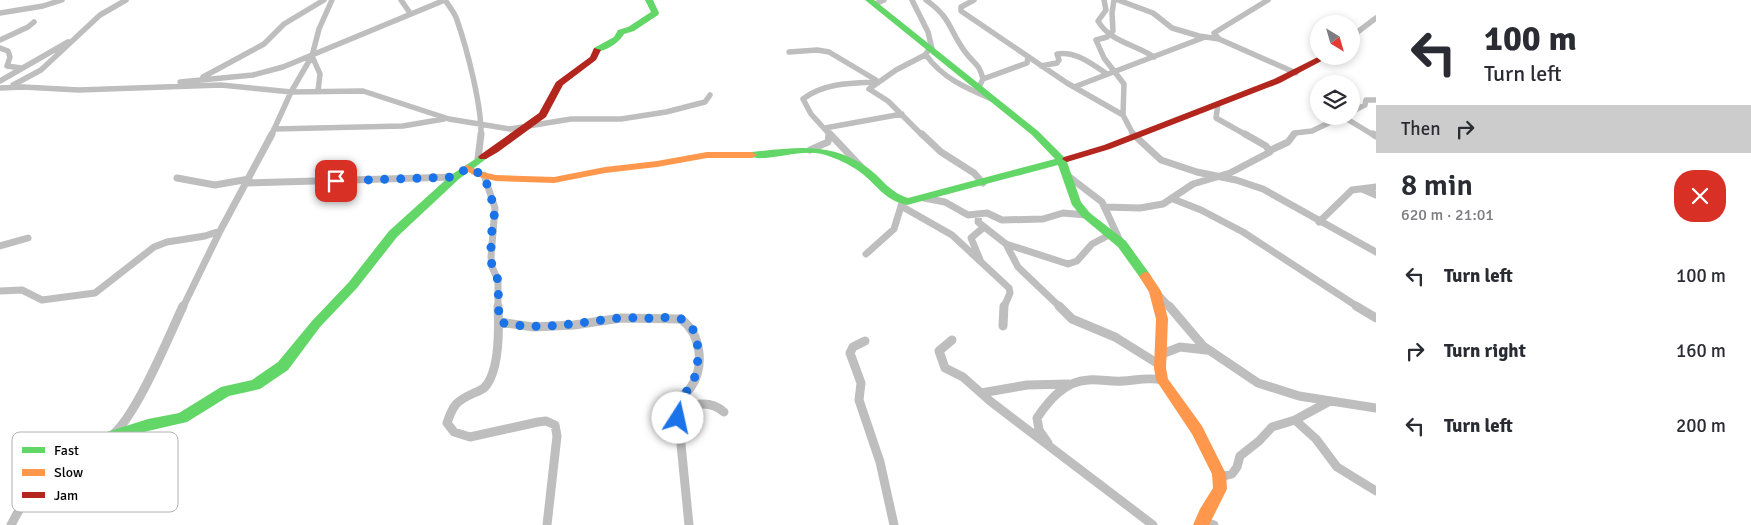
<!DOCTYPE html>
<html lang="en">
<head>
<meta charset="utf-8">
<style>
	body { margin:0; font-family:Signika,sans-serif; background:#f7f7f7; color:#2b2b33; height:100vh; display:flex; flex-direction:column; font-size:19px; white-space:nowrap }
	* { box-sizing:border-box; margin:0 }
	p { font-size:16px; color:#7c7c81 }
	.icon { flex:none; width:28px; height:28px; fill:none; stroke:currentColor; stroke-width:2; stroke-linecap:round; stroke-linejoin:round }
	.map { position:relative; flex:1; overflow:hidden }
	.side { display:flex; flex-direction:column; background:#fff; width:375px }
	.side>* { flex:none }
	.banner { background:#fff; color:#2b2b33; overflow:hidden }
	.needle { width:32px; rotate:143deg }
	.buttons { position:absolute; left:1310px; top:15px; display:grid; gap:10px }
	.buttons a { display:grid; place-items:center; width:50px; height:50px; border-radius:50%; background:#fff; box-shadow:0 2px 8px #0003; font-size:25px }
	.pin { position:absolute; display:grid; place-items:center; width:42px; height:42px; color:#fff; margin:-21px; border-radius:10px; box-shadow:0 2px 8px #0006 }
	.me { position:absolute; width:55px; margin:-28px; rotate:10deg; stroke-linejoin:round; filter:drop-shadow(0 0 4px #0008) }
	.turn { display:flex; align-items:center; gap:18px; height:105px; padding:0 25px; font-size:22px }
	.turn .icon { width:65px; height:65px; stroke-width:2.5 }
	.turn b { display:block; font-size:35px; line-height:42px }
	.then { display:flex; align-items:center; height:48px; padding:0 25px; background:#0003; gap:10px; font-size:19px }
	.round { display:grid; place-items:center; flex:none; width:52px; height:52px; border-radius:20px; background:#f7f7f7 }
	.summary { display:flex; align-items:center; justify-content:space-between; height:85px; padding:0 25px }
	h1 { font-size:30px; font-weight:600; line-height:38px }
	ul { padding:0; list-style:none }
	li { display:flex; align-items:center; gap:15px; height:75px; padding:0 25px }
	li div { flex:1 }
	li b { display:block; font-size:19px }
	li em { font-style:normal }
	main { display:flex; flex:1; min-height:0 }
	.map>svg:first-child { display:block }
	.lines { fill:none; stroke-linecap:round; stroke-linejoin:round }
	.street-far2 { stroke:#bebebe; stroke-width:5.5 }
	.street-far1 { stroke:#bebebe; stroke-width:7 }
	.street { stroke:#bebebe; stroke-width:9 }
	.fast { fill:#63d668; fill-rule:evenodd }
	.slow { fill:#ff974d; fill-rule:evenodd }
	.jam { fill:#b3261e; fill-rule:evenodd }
	.route { stroke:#1a73e8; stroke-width:9; stroke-dasharray:0 16.2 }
	.key { fill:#fff; stroke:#b2b2b2; stroke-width:1 }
	.key-label { font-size:14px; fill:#000 }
</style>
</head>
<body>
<main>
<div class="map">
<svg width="1376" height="525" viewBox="0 0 1376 525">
	<rect width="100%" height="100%" fill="#fff"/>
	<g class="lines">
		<!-- street-far2 -->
		<path class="street-far2" d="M401 0 410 13
			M445 0C449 6 455 13 457 20 467 49 482 106 481 136
			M912 0 928 32 932 49
			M926 0C952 18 949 31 966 53 975 65 979 63 983 79L979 87
			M974 0 961 7V11L1067 83 1123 115 1134 136
			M1104 0 1106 10 1098 21C1110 42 1135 44 1154 57
			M1114 0 1112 13 1113 31 1107 37 1096 40 1104 58 1124 84 1123 115
			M1118 0 1153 13 1172 28 1199 36 1219 39 1296 73
			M875 4 884 0
			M0 13 43 6 62 0
			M1351 37 1376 18
			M1219 39 1214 33 1268 0
			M0 40 28 27 34 22
			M0 48 8 51 10 57 7 66 21 68
			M789 52 817 50 829 52 876 80
			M926 55C943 79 968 89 994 100
			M312 56 320 74 318 91
			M1041 66 1057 63 1059 60 1057 54C1076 51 1092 64 1107 74
			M203 77 264 44 284 24 324 0
			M983 79 1027 63 1028 57
			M0 81 68 42
			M180 82 253 75 283 67 445 0
			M13 85 41 70 100 15 126 0
			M1074 87 1205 37
			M0 88 23 87 79 90 221 85 291 92 363 91 449 119 510 129 571 119H621L666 112 705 102 710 95
			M1218 104 1216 118 1248 136
			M1351 112 1365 105 1366 100H1376
			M1342 116 1375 136
			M825 128 902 114
			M274 129 403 126 444 119
			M271 136 291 92 312 56 319 29 332 0
			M829 136V133
			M831 136 811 114 803 99C824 83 851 83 876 82
			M923 136 888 101 869 89 896 70 925 55 930 48
			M1293 136 1295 133 1312 131 1343 116"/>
		<!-- street-far1 -->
		<path class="street-far1" d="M830 134 864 170
			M922 134 941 152 974 173 983 183
			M1133 134 1161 160 1197 172 1236 180 1263 189 1376 252
			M1373 134 1376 136
			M810 150 828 142 829 134
			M1271 150 1288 142 1294 134
			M478 159 481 134
			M484 175 495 208 491 257 492 267 498 280V307
			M1068 176 1102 202 1121 243
			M177 178 215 185 249 179
			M247 183 455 177
			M1362 189 1376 195
			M924 198 945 202 968 215 987 213 1002 220 1043 219 1063 213 1086 215
			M1173 199 1201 210 1243 232 1358 307
			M901 206 952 235 1009 288 1010 293 1004 307
			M1105 207 1140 208 1163 204 1193 184 1230 173 1270 152 1266 146 1245 134
			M979 214 978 222 1006 244 1068 264 1077 261 1092 244 1111 234
			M1319 222 1352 190 1376 187
			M1006 244 1018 267 1060 307
			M0 246 28 238
			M866 254 894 229 902 203
			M981 262 971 238 984 227
			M0 291 22 290 42 300 95 293 154 247 167 242 205 236 220 231
			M1158 294 1170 307
			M183 307 220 231 272 134"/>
		<!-- street -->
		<path class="street" d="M498 306C499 327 500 372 484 388 481 390 477 392 474 393 456 401 453 405 447 423L454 432 470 437 538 422 546 421 555 425 557 436 547 525
			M1059 306 1072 319 1115 337 1160 365
			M1169 306 1203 346 1258 383 1299 396 1376 408
			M1356 306 1376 318
			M499 322 533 327 574 325 621 318 681 319C701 334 705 366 691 387 687 393 681 396 677 401L679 413
			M1003 326 1004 306
			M952 340 939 351 945 368 963 377 990 401 1153 525
			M865 341 853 347 850 353 861 383 859 400 880 462 894 525
			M1162 354 1180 347 1206 350
			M981 393 1027 385 1068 384
			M1295 420 1316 439 1337 467 1376 491
			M1048 443 1039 430 1037 418C1049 400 1065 381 1088 380 1100 379 1112 382 1123 381 1137 380 1149 377 1162 380
			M1220 477 1232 474 1237 467 1240 456 1259 441 1272 427 1295 420 1330 401
			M1202 521 1214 525
			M11 525C24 500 38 475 63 461 79 453 97 447 111 436 135 419 169 336 183 306
			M689 525 678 414C690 402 711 400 724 412"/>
		<!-- fast -->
		<path class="fast" d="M645 0H653L659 13 658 15 634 31 624 34C619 43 605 52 594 52V48L614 37 618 30 628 27 651 12Z
			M865 0H874L1038 131 1064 157H1070L1072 159 1067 162 1081 202 1090 213 1126 241 1149 273 1151 276 1149 279H1141L1118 247 1082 217 1072 205 1058 165 907 205C882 199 879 186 860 172 849 164 836 158 822 154 798 149 770 162 749 157L747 155 752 152C795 148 830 141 868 168 884 180 888 191 908 198L1055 159 1032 135Z
			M483 154 486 155 488 157 486 159 459 179 397 237 357 288 320 327 288 370 260 389 229 396 187 422 148 431 112 442 107 440 105 436 107 432 148 419 179 413 221 387 252 380 278 362 312 321 349 282 389 231 451 175Z"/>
		<!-- slow -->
		<path class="slow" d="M707 152H752L757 155 752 158H707L657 167 605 173 554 183 496 181 475 176 462 168 467 165 482 172 496 175 554 177 605 167 657 161Z
			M1145 272 1149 273 1161 291 1168 319 1166 368 1168 379 1202 426 1226 474 1227 489 1209 525H1193L1200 509 1213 488 1212 474 1192 434 1156 380 1154 368 1156 319 1149 292 1139 276Z"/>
		<!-- jam -->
		<path class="jam" d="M594 48 601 50 596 60 563 85 546 117 498 152 486 159H480L478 157 480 155 539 113 556 82 590 57Z
			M1320 56H1331L1280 83 1110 149 1067 162 1062 159 1064 157 1104 145 1274 79Z"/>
	</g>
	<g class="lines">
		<!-- route -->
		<path class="route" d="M336 181 455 177 467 168 484 175 495 210 491 237V257L492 267 498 280 499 322C540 332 579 322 620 318 632 317 643 319 655 318 663 318 673 316 681 319 703 326 700 368 692 384 689 392 681 394 677 400L679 413 678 418"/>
	</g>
	<!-- legend -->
	<rect x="12" y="432" width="166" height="80" rx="8" class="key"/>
	<rect x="22" y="447" width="23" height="6" fill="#63d668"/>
	<rect x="22" y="469" width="23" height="7" fill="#ff974d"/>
	<rect x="22" y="492" width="23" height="6" fill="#b3261e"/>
	<g class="key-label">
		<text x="54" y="455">Fast</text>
		<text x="54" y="477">Slow</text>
		<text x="54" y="500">Jam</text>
	</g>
</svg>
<div class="buttons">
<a><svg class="needle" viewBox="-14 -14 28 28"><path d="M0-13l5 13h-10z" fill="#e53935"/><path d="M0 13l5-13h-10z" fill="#7c7c81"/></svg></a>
<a><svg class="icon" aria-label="layers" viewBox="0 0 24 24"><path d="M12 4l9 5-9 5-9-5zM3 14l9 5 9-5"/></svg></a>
</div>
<div class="pin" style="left:336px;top:181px;background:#d93025"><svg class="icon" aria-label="arrive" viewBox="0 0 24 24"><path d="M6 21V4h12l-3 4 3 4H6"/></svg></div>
<svg class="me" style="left:678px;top:418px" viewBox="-20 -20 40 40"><circle r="19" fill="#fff"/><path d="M0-13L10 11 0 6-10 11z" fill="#1a73e8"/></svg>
</div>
<section class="side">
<div class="banner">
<div class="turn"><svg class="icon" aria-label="left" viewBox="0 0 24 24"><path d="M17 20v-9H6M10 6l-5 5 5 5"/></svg><div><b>100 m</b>Turn left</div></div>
<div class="then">Then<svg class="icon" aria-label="right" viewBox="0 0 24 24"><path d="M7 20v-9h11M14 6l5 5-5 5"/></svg></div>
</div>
<div class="summary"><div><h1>8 min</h1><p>620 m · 21:01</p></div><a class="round" style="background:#d93025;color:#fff"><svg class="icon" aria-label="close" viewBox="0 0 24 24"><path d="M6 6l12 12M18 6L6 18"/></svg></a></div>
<ul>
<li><svg class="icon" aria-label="left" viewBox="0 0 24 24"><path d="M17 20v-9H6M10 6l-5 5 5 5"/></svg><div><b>Turn left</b></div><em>100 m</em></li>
<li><svg class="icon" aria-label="right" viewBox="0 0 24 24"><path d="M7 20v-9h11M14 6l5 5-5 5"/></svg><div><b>Turn right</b></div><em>160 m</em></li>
<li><svg class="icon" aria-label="left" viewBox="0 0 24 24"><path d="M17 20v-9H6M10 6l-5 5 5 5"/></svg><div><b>Turn left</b></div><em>200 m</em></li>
</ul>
</section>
</main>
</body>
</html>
